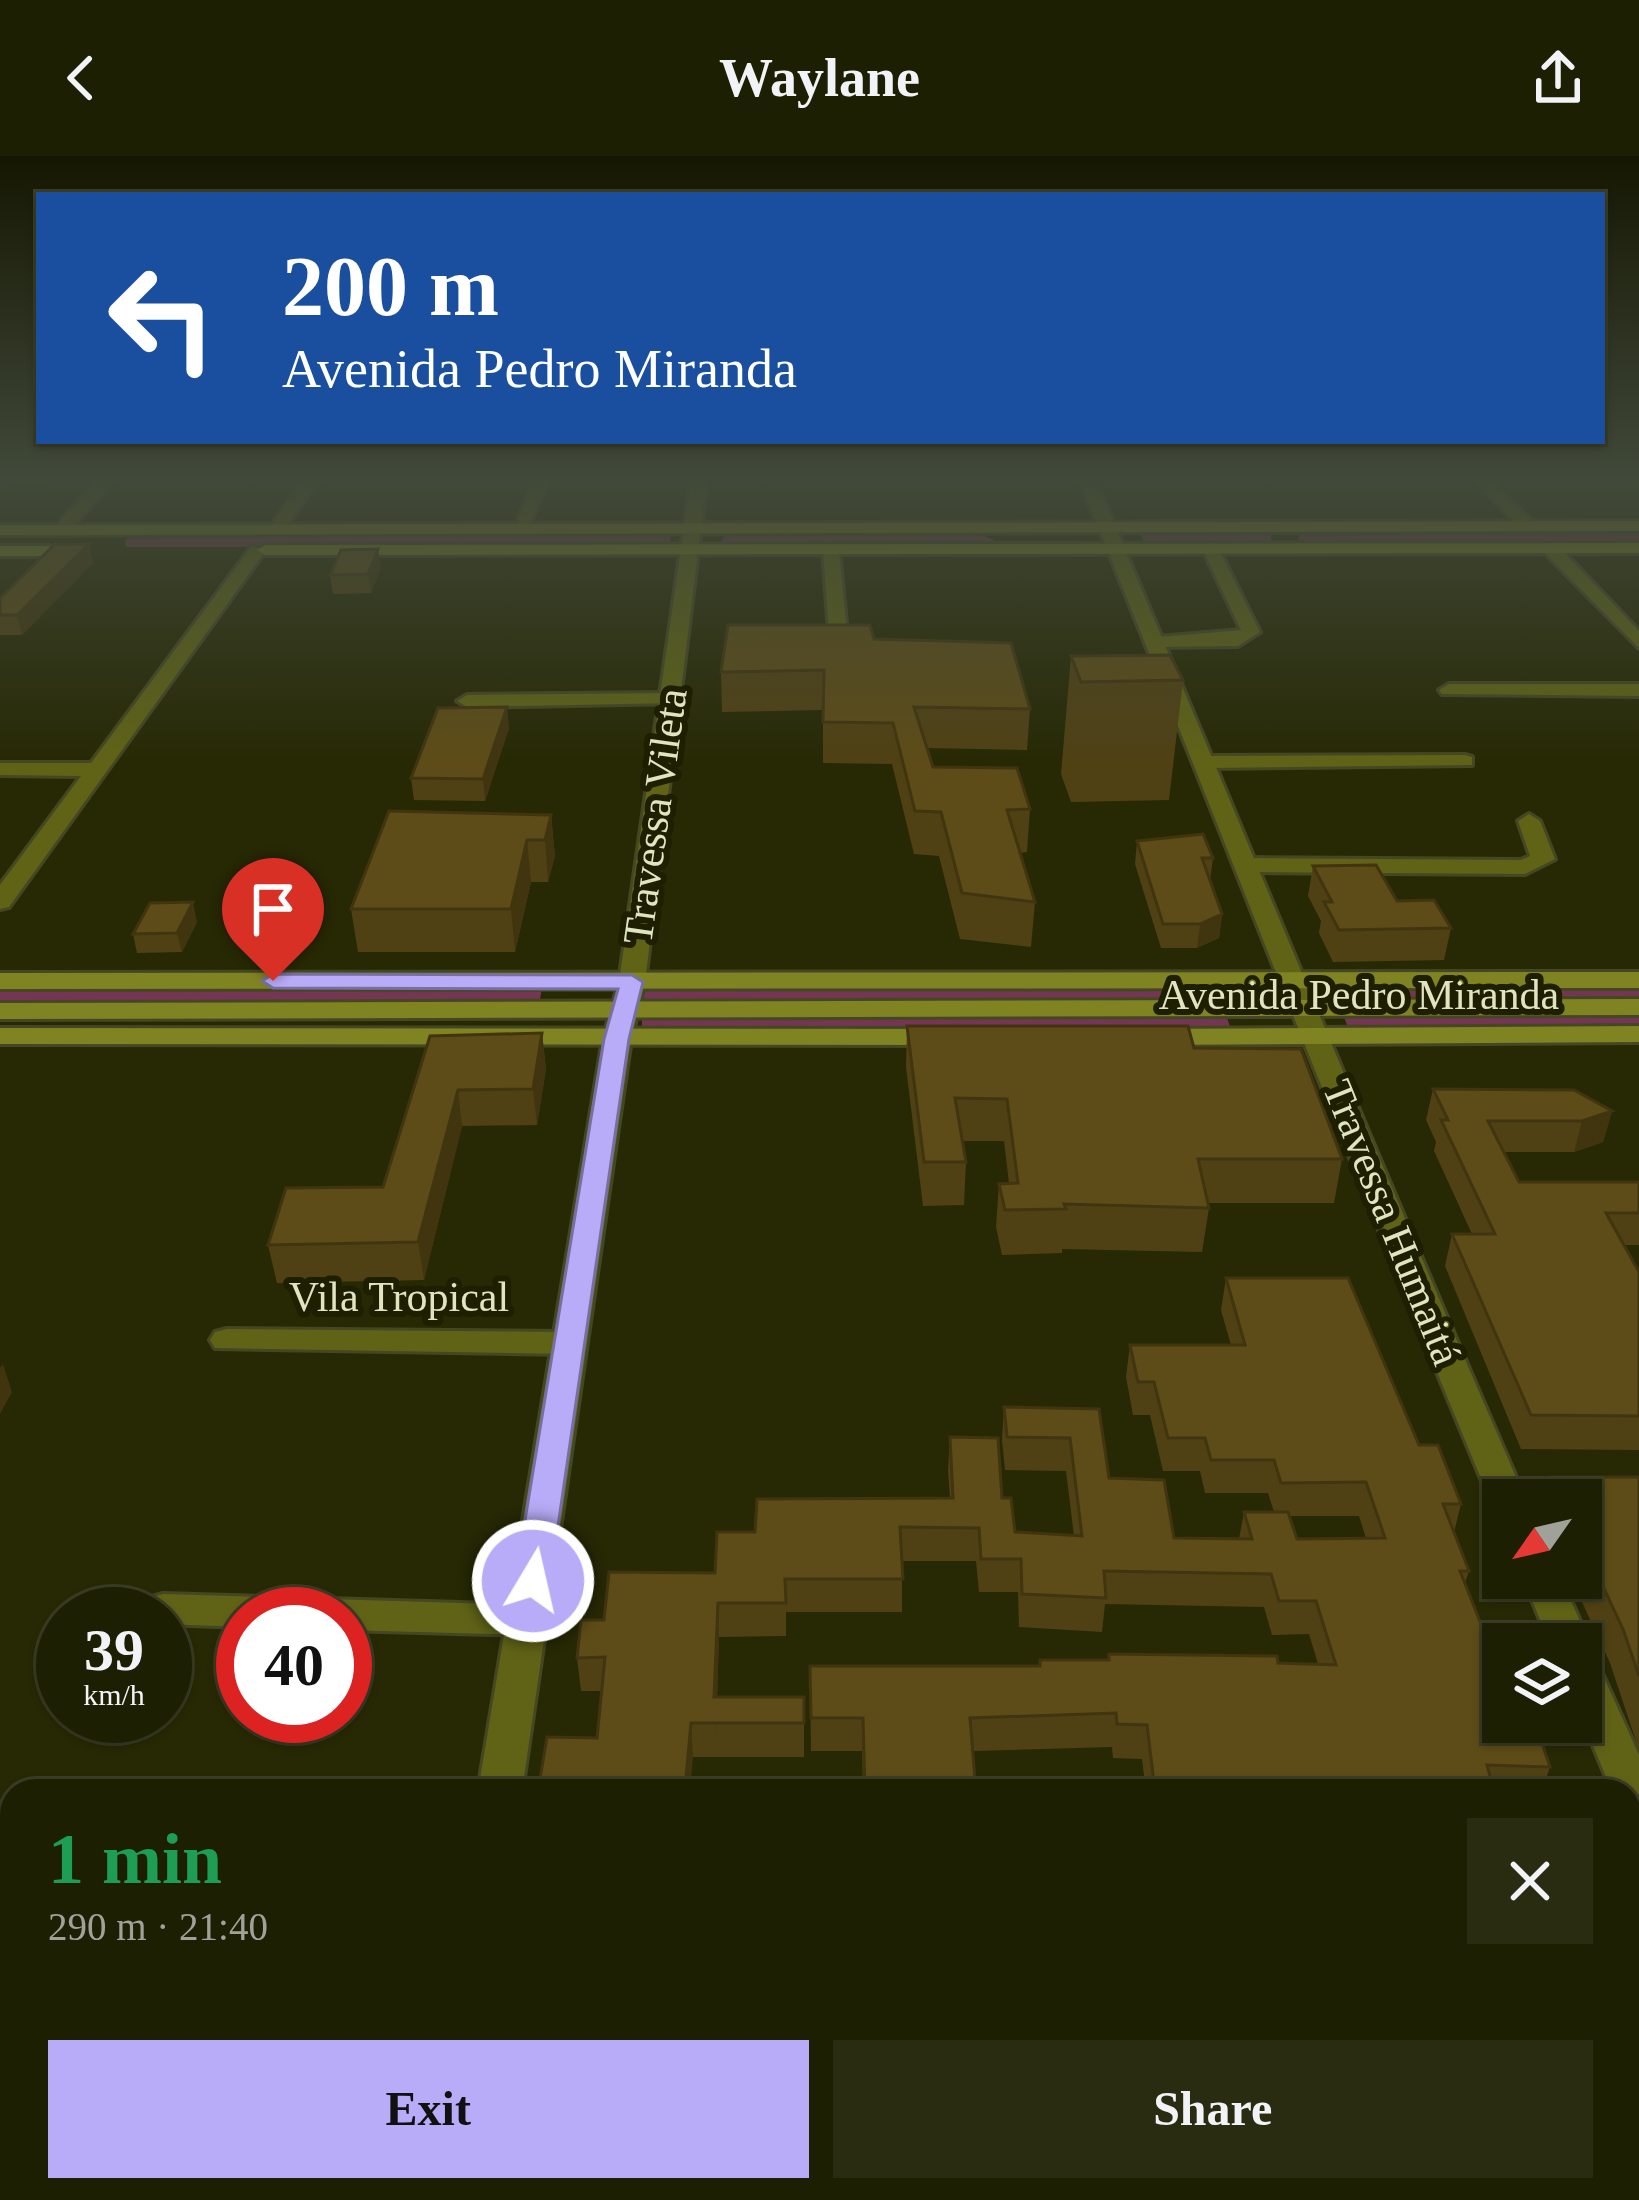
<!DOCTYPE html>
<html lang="en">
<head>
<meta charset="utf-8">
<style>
	body { margin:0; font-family:Georgia,serif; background:#2a2c12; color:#f1f3f6; height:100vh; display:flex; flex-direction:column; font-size:45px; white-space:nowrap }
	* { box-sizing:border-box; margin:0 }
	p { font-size:39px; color:#a0a29a }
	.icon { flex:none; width:66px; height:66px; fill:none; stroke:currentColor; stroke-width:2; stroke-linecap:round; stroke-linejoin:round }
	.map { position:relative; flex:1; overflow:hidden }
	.panel { position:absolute; left:0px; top:1623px; width:1641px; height:423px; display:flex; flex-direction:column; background:#1d1f03; border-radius:36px 36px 0 0; box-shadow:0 3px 9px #0004,0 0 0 3px #3b3d25 }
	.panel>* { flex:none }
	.hud { position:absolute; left:36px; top:36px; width:1569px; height:252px; border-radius:0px; box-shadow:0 3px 9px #0004,0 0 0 3px #3b3d25; background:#1a4fa0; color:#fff; overflow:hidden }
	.needle { width:78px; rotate:236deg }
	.fabs { position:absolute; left:1482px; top:1323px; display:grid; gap:24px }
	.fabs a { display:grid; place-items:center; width:120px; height:120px; border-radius:0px; background:#1d1f03; box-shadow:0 3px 9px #0004,0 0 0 3px #3b3d25; font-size:60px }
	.speed { position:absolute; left:36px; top:1431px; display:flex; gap:24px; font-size:60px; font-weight:700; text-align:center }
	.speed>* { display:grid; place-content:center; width:156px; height:156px; border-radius:50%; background:#1d1f03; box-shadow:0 3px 9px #0004,0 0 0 3px #3b3d25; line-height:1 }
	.speed small { font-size:30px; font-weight:400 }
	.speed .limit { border:18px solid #d22; background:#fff; color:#111 }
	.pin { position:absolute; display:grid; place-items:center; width:102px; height:102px; color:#fff; margin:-123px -51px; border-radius:50% 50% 50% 0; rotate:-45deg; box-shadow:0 0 12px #0007 }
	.pin .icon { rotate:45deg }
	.me { position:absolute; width:132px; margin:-66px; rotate:9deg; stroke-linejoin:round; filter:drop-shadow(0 0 9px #0008) }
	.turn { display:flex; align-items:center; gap:42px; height:252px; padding:0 48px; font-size:54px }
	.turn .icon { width:156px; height:156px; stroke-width:2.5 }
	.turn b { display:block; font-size:84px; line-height:102px }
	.round { display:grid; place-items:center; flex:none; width:126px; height:126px; border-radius:0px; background:#2a2c12 }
	.summary { display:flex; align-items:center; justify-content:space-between; height:204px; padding:0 48px }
	h1 { font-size:72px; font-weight:700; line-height:90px; color:#1e9e55 }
	.cta { display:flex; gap:24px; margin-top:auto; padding:24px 48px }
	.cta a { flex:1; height:138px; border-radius:0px; background:#b8abf7; color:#111; font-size:48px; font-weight:700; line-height:138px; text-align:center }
	.cta a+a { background:#2a2c12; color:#f1f3f6 }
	header { display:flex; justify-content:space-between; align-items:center; height:156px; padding:0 48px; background:#1d1f03; font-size:54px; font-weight:700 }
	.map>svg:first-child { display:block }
	.green { fill:#743654 }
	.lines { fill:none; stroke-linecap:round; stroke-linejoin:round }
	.minor-casing { stroke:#454722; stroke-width:6 }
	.tertiary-casing { stroke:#454722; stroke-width:6 }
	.secondary-casing { stroke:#454722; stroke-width:6 }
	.minor { fill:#606316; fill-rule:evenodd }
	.tertiary { fill:#606316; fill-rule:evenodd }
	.secondary { fill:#808322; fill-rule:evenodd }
	.wall { fill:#504114; fill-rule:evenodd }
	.shaded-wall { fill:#413510 }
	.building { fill:#5d4c17; stroke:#413510; stroke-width:3 }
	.route { fill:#b8abf7; stroke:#786fa1; stroke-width:3 }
	.labels { text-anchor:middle; stroke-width:12; stroke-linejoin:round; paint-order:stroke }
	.street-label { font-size:42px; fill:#e1e4c1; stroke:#1e1f00 }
</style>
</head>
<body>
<header><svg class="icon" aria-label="back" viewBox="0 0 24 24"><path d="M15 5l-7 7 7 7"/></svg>Waylane<svg class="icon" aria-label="share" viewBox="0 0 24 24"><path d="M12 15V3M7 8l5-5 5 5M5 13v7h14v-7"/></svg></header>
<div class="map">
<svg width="1639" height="2044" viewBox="0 0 1639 2044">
	<rect width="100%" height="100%" fill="#272904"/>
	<!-- green -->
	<path class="green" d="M1639 375V389H1311L1298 383 1300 376Z
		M665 376 670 377 671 387 662 391H126L125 384 136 379Z
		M974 376 994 384 982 390H718L727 377Z
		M1271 376V383L1282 390H1146L1140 377Z
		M542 832 539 849 0 850V834Z
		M1331 832 1639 833V848L1337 845Z
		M641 834H1216L1221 846 638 848Z
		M1225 856 1232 876 642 879V859Z
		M1342 856 1639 857V874H1349Z"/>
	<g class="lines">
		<!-- minor casing -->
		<g class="minor-casing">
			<path id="minor" d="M99 323H115L67 377H55V371Z
				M303 323H319L283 376H271L269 373Z
				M533 323H549L528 373 514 376Z
				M1474 323H1490L1533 367V373H1521Z
				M1210 387 1218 392 1260 476 1238 490 1152 491 1150 487 1159 481 1241 474 1202 392Z
				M1544 388H1556L1639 475V492L1544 396Z
				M831 389 839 394 847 477 838 483 829 477 823 394Z
				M252 390 266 394 9 751 0 753V729L81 620 0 619V607H91Z
				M1449 528H1639V540L1442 538 1439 534Z
				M669 537 676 539V547L467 551 457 545 467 539Z
				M1465 599 1472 601V609L1206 612 1195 606 1206 600Z
				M1529 658 1540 665 1555 703 1525 718 1246 716 1234 709 1246 702 1521 704 1530 700 1518 665Z
				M227 1173 570 1176 582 1179 587 1187 582 1195 570 1198 215 1192 210 1184 215 1176Z
				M163 1438 527 1449 541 1453 547 1464 541 1475 527 1479 345 1474V1458H243V1471L165 1468V1458H146L143 1453 149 1442Z
				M1639 1947V1997L1629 1998V1948Z"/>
		</g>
		<!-- tertiary casing -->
		<g class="tertiary-casing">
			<path id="tertiary" d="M691 323H707L645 826 631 883 522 1635H478L603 883 619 826Z
				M1079 323H1095C1239 663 1378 1006 1526 1344H1503V1356L1490 1344C1348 1005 1217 663 1079 323Z
				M1523 1422H1561L1590 1488 1585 1498 1595 1502 1639 1599V1666L1629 1663V1635H1612L1581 1561V1488H1550Z
				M412 2034H464L462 2044H410Z"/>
		</g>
		<!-- secondary casing -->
		<g class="secondary-casing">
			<path id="secondary" d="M1639 365V375L0 379V369Z
				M1639 387V397L265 399 257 394 265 389Z
				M0 390H49L57 395 49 400H0Z
				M1639 816V832L0 833V817Z
				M1639 843V859L0 863V847Z
				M1639 870V886L1152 889 1138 881 1152 873Z
				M0 872 948 873 962 881 948 889 0 888Z"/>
		</g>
		<!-- minor -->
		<use href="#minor" class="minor"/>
		<!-- tertiary -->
		<use href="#tertiary" class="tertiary"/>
		<!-- secondary -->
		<use href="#secondary" class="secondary"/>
	</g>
	<!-- wall -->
	<path class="wall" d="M10 323H72L11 326Z
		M89 388 93 407 22 479H0V442Z
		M381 412 371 437 333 438 330 419Z
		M874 483 1030 553 1027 594 927 592 933 611 1030 653 1027 696 1020 697 1035 746 1031 791 960 783 939 700 914 698 892 608 823 607V554L722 556 721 516Z
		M1071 500 1183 524 1169 644 1071 646 1061 618Z
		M509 572 485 645 414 644 411 622Z
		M551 659 555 700 548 726H531L515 796H358L351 753Z
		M1137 685 1213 702 1210 724 1222 758 1219 782 1197 792H1161L1135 708Z
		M1313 710 1397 745 1451 772 1444 804 1333 806 1319 777 1321 765 1308 740Z
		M197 766 182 796 137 797 133 778Z
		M907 870 1194 892 1342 1003 1334 1047H1207L1209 1052 1202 1096 1062 1093V1097L1002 1099 996 1071 999 1028 1009 1027 1004 985H963L966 1006 964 1049 923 1050 906 911Z
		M542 877 546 913 537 969 462 970 424 1124 277 1127 268 1089 383 1031 430 880Z
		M1433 933 1612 955 1603 986 1574 996H1504L1519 1026H1639V1089H1623L1639 1116V1294L1521 1293 1445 1110 1452 1078H1472L1434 995 1436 986 1426 964Z
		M1226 1122 1419 1289 1461 1348 1454 1376 1469 1415 1465 1427 1503 1566 1550 1611 1542 1635H1146L1142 1603 1113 1602 1112 1591 973 1595 976 1635H863L862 1595H811L810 1510H1039L1040 1504H1108L1109 1498 1318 1508 1309 1478 1272 1479 1264 1451 1105 1448 1102 1476 1019 1471 1018 1436H979L976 1405H902V1456H786V1480L719 1481 717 1541H804V1601H693L538 1635 597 1582 602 1535H581L577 1502 604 1464 715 1417 755 1376 950 1342 948 1314 950 1281 1002 1342 1015 1376 1074 1380 1066 1315 1005 1314 1002 1284 1004 1251 1099 1253 1109 1322 1174 1382 1239 1383 1244 1356H1274L1268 1337H1205L1200 1315H1163L1150 1259H1133L1126 1221 1130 1189H1231L1221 1154ZM1290 1360H1359L1366 1382 1297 1383Z
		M1551 1321H1639V1594L1610 1507 1571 1422H1581V1344H1544Z
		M1629 1812 1638 1838 1629 1858Z"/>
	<!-- shaded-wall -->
	<path class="shaded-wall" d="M89 388 93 407 22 479 17 459Z
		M378 393 381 412 371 437 368 418Z
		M507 551 509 572 485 645 483 623Z
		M551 659 555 700 548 726 545 684Z
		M527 684 531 726 515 796 511 753Z
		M193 746 197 766 182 796 177 777Z
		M1222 758 1219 782 1197 792 1200 768Z
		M542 877 546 913 537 969 533 933Z
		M458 934 462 970 424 1124 418 1086Z
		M1612 955 1603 986 1574 996 1582 965Z
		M3 1208 12 1236 0 1258V1212Z
		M718 1447 719 1481 716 1575 714 1541Z
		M691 1567 693 1601 690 1635H685Z
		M224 2034H249L247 2044H221Z"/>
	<!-- building -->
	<path class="building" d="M55 388H89L17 459H0V442Z
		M378 393 368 418 330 419 341 394Z
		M728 469H870L874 483 1011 487 1030 553 914 551 933 611 1017 612 1030 653 1007 654 1035 746 962 737 941 656 915 655 893 567 823 566 824 514 721 516Z
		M1170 499 1183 524 1081 526 1071 500Z
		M507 551 483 623 411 622 438 552Z
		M389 655 551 659 545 684H527L511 753H351Z
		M1203 678 1213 702H1202L1222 758 1200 768H1163L1137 685Z
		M1376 709 1397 745 1434 744 1451 772 1339 774 1324 746H1332L1313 710Z
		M193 746 177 777 133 778 150 747Z
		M907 870H1188L1194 892 1301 893 1342 1003H1198L1209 1052 1064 1048 1066 1053 1005 1054 999 1028 1018 1027 1007 943 955 942 966 1006H924Z
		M542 877 533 933 458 934 418 1086 268 1089 286 1032 383 1031 430 880Z
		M1433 933 1574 934 1612 955 1582 965H1488L1519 1026H1639V1057H1606L1639 1116V1260L1531 1259 1452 1078H1495L1441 964H1448Z
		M1226 1122H1348L1419 1289H1438L1461 1348H1443L1469 1415H1460L1485 1478H1492L1503 1511V1566H1535L1550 1611 1487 1609 1494 1635H1155L1147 1569 1117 1568 1116 1557 970 1562 976 1635H865L863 1562H811L810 1510H1040V1504H1109V1498L1277 1500 1278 1507 1336 1509 1316 1445H1279L1271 1418 1104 1415 1106 1442 1022 1438 1021 1403H981L979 1372 900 1371 903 1423H785L786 1447H718L714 1541H804V1567H691L685 1632 781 1635H538L547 1581 597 1582 605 1501 577 1502 581 1464H604L609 1416 715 1417 717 1376H755L757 1343 953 1342 950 1281 998 1282 1002 1342H1011L1015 1376 1082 1380 1070 1282 1007 1281 1004 1251 1099 1253 1109 1322 1164 1324 1174 1382 1252 1383 1244 1356H1288L1297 1383 1385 1382 1366 1326 1281 1327 1274 1304H1211L1205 1282H1168L1154 1226H1138L1130 1189H1245Z
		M1551 1321H1639V1520L1623 1473 1581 1384V1344H1562Z
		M1629 1812 1638 1838H1629Z
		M0 1817H12V2034H224L221 2044H0Z
		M1639 2020V2044H1462L1536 2034H1629V2022Z
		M479 2034H708V2038L753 2034H1275L1278 2044H479Z"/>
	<!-- sky -->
	<linearGradient id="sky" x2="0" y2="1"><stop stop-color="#151702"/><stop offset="0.53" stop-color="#41493a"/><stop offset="1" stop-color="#41493a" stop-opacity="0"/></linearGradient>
	<rect width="1639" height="609" fill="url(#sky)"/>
	<!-- route -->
	<path class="route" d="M632 819 643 826 629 883 550 1425 545 1434H520L515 1425 604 883 618 833 273 832 262 825 273 818Z"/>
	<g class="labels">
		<!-- street labels -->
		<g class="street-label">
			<text transform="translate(654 660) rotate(-82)" y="15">Travessa Vileta</text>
			<text x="1359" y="853">Avenida Pedro Miranda</text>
			<text transform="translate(1393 1066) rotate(68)" y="15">Travessa Humaitá</text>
			<text x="399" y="1155">Vila Tropical</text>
		</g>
	</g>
</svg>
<div class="fabs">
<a><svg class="needle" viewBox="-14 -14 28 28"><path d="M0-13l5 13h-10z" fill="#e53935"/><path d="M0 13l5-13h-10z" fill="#a0a29a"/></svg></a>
<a><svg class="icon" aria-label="layers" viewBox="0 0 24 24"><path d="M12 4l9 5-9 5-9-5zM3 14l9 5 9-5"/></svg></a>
</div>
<div class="speed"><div>39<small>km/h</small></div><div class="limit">40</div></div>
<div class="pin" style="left:273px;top:825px;background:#d93025"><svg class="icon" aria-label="arrive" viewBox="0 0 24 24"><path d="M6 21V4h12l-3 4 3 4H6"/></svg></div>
<svg class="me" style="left:533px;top:1425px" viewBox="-20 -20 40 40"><circle r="17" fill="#b8abf7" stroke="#fff" stroke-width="3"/><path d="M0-11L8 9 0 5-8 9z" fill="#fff"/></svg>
<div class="hud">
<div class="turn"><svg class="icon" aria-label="left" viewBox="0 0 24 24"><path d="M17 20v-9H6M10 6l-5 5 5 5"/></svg><div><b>200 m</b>Avenida Pedro Miranda</div></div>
</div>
<section class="panel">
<div class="summary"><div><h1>1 min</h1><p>290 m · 21:40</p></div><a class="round"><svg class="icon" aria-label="close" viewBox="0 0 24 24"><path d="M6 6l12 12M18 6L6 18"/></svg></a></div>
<div class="cta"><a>Exit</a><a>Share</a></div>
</section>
</div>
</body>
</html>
